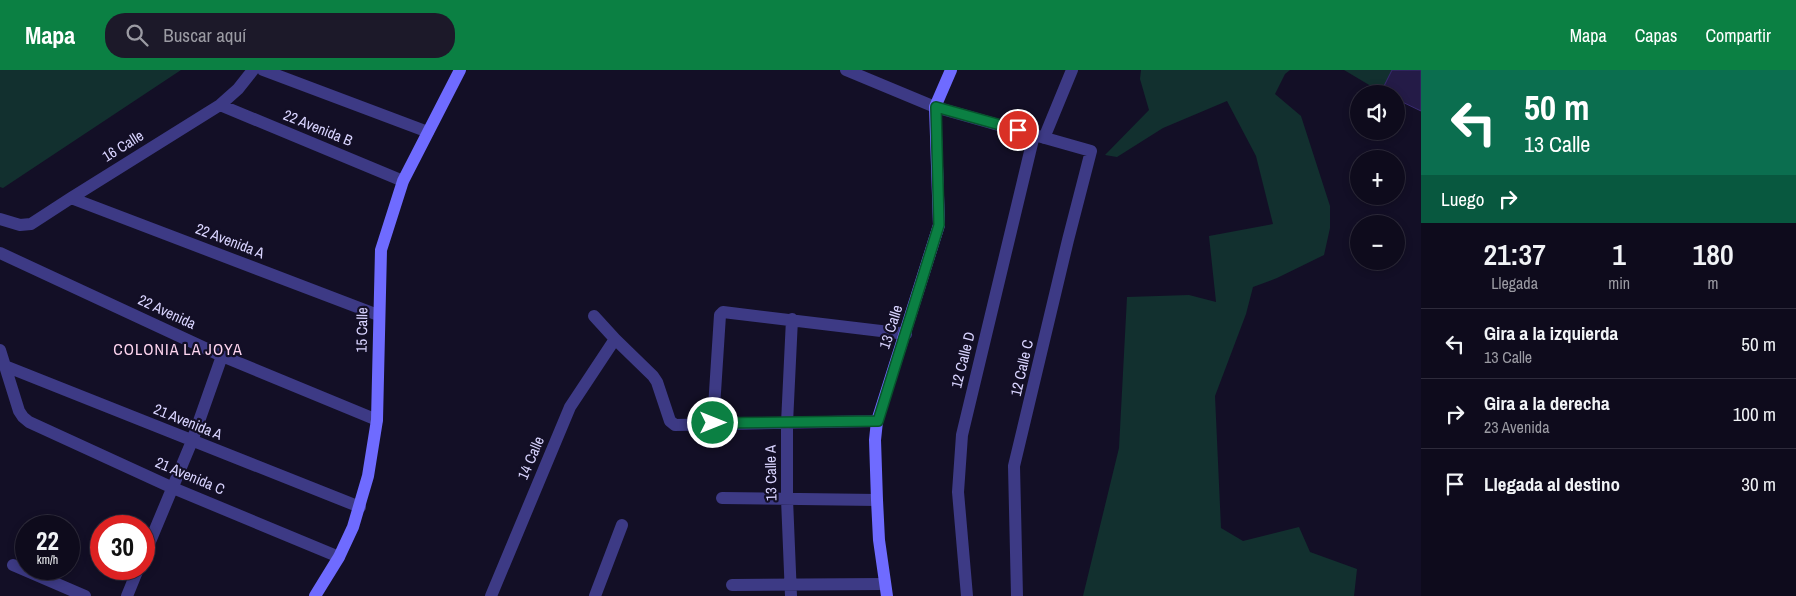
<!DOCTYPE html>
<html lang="es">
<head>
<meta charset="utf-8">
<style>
	body { margin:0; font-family:"Archivo Narrow",sans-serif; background:#1c1929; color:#f1f3f6; height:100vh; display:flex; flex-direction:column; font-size:19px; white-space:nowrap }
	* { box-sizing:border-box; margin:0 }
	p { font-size:16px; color:#9b9ba3 }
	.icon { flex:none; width:28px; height:28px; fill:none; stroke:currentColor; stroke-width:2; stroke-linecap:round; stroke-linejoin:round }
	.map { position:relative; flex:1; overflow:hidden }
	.sheet { display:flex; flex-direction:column; background:#0e0b1c; width:375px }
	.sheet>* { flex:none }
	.hud { background:#0b6e4f; color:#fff; overflow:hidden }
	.tools { position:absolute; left:1350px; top:15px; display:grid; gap:10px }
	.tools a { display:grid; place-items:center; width:55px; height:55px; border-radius:50%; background:#0e0b1c; box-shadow:0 2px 8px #0003,0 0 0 1px #2e2b3b; font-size:25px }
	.speed { position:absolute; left:15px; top:445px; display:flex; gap:10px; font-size:25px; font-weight:700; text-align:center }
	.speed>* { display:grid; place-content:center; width:65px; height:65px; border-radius:50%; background:#0e0b1c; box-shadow:0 2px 8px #0003,0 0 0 1px #2e2b3b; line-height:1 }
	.speed small { font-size:12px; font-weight:400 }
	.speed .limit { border:8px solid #d22; background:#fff; color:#111 }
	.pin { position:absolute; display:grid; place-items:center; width:42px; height:42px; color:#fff; margin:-21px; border:2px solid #fff; border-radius:50%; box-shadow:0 1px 5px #0007 }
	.me { position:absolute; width:55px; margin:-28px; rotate:90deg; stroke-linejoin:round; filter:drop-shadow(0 0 4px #0008) }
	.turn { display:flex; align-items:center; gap:18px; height:105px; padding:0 20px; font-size:22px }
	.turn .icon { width:65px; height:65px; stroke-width:2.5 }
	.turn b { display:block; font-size:35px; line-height:42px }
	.then { display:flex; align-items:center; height:48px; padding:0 20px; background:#0003; gap:10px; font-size:19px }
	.eta { display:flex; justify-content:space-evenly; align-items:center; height:85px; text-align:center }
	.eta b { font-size:30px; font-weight:600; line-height:35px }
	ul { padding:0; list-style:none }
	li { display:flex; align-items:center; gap:15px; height:70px; padding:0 20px; border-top:1px solid #2e2b3b }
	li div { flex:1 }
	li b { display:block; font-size:19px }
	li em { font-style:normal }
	header { display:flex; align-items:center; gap:30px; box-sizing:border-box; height:70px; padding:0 25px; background:#0b8043; color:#fff }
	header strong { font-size:24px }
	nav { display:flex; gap:28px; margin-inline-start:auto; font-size:18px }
	.search { width:350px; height:45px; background:#1c1929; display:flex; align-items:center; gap:12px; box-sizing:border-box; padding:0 18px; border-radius:20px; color:#9b9ba3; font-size:19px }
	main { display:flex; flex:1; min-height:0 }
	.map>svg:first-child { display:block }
	.green { fill:#12302f }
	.building { fill:#241b47; stroke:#3b2d73 }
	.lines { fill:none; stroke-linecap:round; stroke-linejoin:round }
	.street { stroke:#3d3a85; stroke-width:12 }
	.secondary { stroke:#6f6bff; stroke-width:12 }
	.route-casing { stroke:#07532c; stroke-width:12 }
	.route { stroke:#0b8043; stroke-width:9 }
	.labels { text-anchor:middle; stroke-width:4.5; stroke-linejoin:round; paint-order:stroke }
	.street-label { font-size:15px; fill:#d9d4ff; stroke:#130f26 }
	.neighbourhood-label { font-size:16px; letter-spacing:1px; fill:#ffd6f0; stroke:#130f26 }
</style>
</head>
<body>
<header>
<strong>Mapa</strong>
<div class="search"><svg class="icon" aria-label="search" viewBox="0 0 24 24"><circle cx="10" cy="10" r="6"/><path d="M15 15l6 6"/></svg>Buscar aquí</div>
<nav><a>Mapa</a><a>Capas</a><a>Compartir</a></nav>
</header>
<main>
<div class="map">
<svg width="1421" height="526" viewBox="0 0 1421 526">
	<rect width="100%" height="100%" fill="#130f26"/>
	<!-- green -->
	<path class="green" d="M0 0H181L3 118 0 117Z
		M1141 0H1290L1285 4 1275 24 1301 46 1330 136V158L1324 185 1277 208 1253 217 1246 244 1215 326 1221 458 1243 471 1299 457 1310 482 1357 499 1354 526H1083L1119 378 1127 227 1189 225 1216 232 1209 166 1273 154 1256 86 1227 31 1163 58 1117 87 1105 85 1149 40 1140 9Z
		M1344 0H1392L1381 22Z"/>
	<!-- building -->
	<path class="building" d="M1392 0H1421V41L1396 29V24H1385L1381 22Z"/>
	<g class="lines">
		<!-- street -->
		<path class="street" d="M263 0 428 62
			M846 0 935 37 1091 81 1068 170 1014 396 1017 526
			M220 35 403 111
			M1044 68 1072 0
			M71 128 378 245
			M0 149 20 155 31 154 71 128 220 35 238 19 253 0
			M0 183 222 286 377 350
			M594 246 615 269 653 306 657 312 670 351 675 355 877 351
			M0 280 19 341 23 347 29 352 173 418 339 487
			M5 296 360 437
			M713 353 720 245 723 242 906 264
			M722 428 877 430
			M144 486 192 371 222 286
			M13 495 85 526
			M732 515 885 514
			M127 526 138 499
			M491 526 570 337 615 269
			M595 526 622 455
			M791 526 787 429V353L792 249
			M967 526 958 422 962 365 1034 65"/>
		<!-- secondary -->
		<path class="secondary" d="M315 526 339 487 353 457 368 406 377 350 381 180 403 111 460 0
			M887 526 879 470 877 430 875 370 877 351 939 155 935 37 951 0"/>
	</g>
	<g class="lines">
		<!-- route casing -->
		<g class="route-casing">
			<path id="route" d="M713 353 878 351 939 155 936 37 1018 60"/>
		</g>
		<!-- route -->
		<use href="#route" class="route"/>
	</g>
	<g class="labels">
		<!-- street labels -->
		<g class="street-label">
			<text transform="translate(318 58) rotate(22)" y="5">22 Avenida B</text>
			<text transform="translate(123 76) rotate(-32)" y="5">16 Calle</text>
			<text transform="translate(230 171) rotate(21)" y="5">22 Avenida A</text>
			<text transform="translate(167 242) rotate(25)" y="5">22 Avenida</text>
			<text transform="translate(891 257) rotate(-72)" y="5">13 Calle</text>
			<text transform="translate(362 260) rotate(-89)" y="5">15 Calle</text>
			<text transform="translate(963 290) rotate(-76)" y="5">12 Calle D</text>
			<text transform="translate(1022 298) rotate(-77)" y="5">12 Calle C</text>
			<text transform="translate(188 352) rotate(22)" y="5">21 Avenida A</text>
			<text transform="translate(531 388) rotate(-67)" y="5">14 Calle</text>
			<text transform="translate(771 403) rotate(-91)" y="5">13 Calle A</text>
			<text transform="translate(190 406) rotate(23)" y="5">21 Avenida C</text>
		</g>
		<!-- neighbourhood labels -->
		<g class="neighbourhood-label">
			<text x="178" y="285">COLONIA LA JOYA</text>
		</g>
	</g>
</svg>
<div class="tools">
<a><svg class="icon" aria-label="sound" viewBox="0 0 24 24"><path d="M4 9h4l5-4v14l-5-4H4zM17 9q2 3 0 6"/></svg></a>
<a>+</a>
<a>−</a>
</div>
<div class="speed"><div>22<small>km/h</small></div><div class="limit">30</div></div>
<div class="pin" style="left:1018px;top:60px;background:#d93025"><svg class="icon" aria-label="arrive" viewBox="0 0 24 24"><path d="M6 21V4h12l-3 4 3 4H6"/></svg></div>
<svg class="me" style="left:713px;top:353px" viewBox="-20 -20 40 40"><circle r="17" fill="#0b8043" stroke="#fff" stroke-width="3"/><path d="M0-11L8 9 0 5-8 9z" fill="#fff"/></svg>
</div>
<section class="sheet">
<div class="hud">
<div class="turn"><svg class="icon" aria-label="left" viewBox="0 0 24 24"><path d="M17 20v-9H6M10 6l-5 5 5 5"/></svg><div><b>50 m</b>13 Calle</div></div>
<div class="then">Luego<svg class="icon" aria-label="right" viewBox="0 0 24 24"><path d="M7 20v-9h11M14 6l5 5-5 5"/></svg></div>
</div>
<div class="eta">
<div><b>21:37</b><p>Llegada</p></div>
<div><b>1</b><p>min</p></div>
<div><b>180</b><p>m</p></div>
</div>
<ul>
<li><svg class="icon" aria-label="left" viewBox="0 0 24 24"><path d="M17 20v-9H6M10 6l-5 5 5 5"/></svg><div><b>Gira a la izquierda</b><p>13 Calle</p></div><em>50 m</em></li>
<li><svg class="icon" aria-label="right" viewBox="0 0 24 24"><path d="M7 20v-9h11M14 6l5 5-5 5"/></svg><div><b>Gira a la derecha</b><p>23 Avenida</p></div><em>100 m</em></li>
<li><svg class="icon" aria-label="arrive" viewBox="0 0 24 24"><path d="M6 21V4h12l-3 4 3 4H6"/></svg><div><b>Llegada al destino</b></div><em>30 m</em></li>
</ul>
</section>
</main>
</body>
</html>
